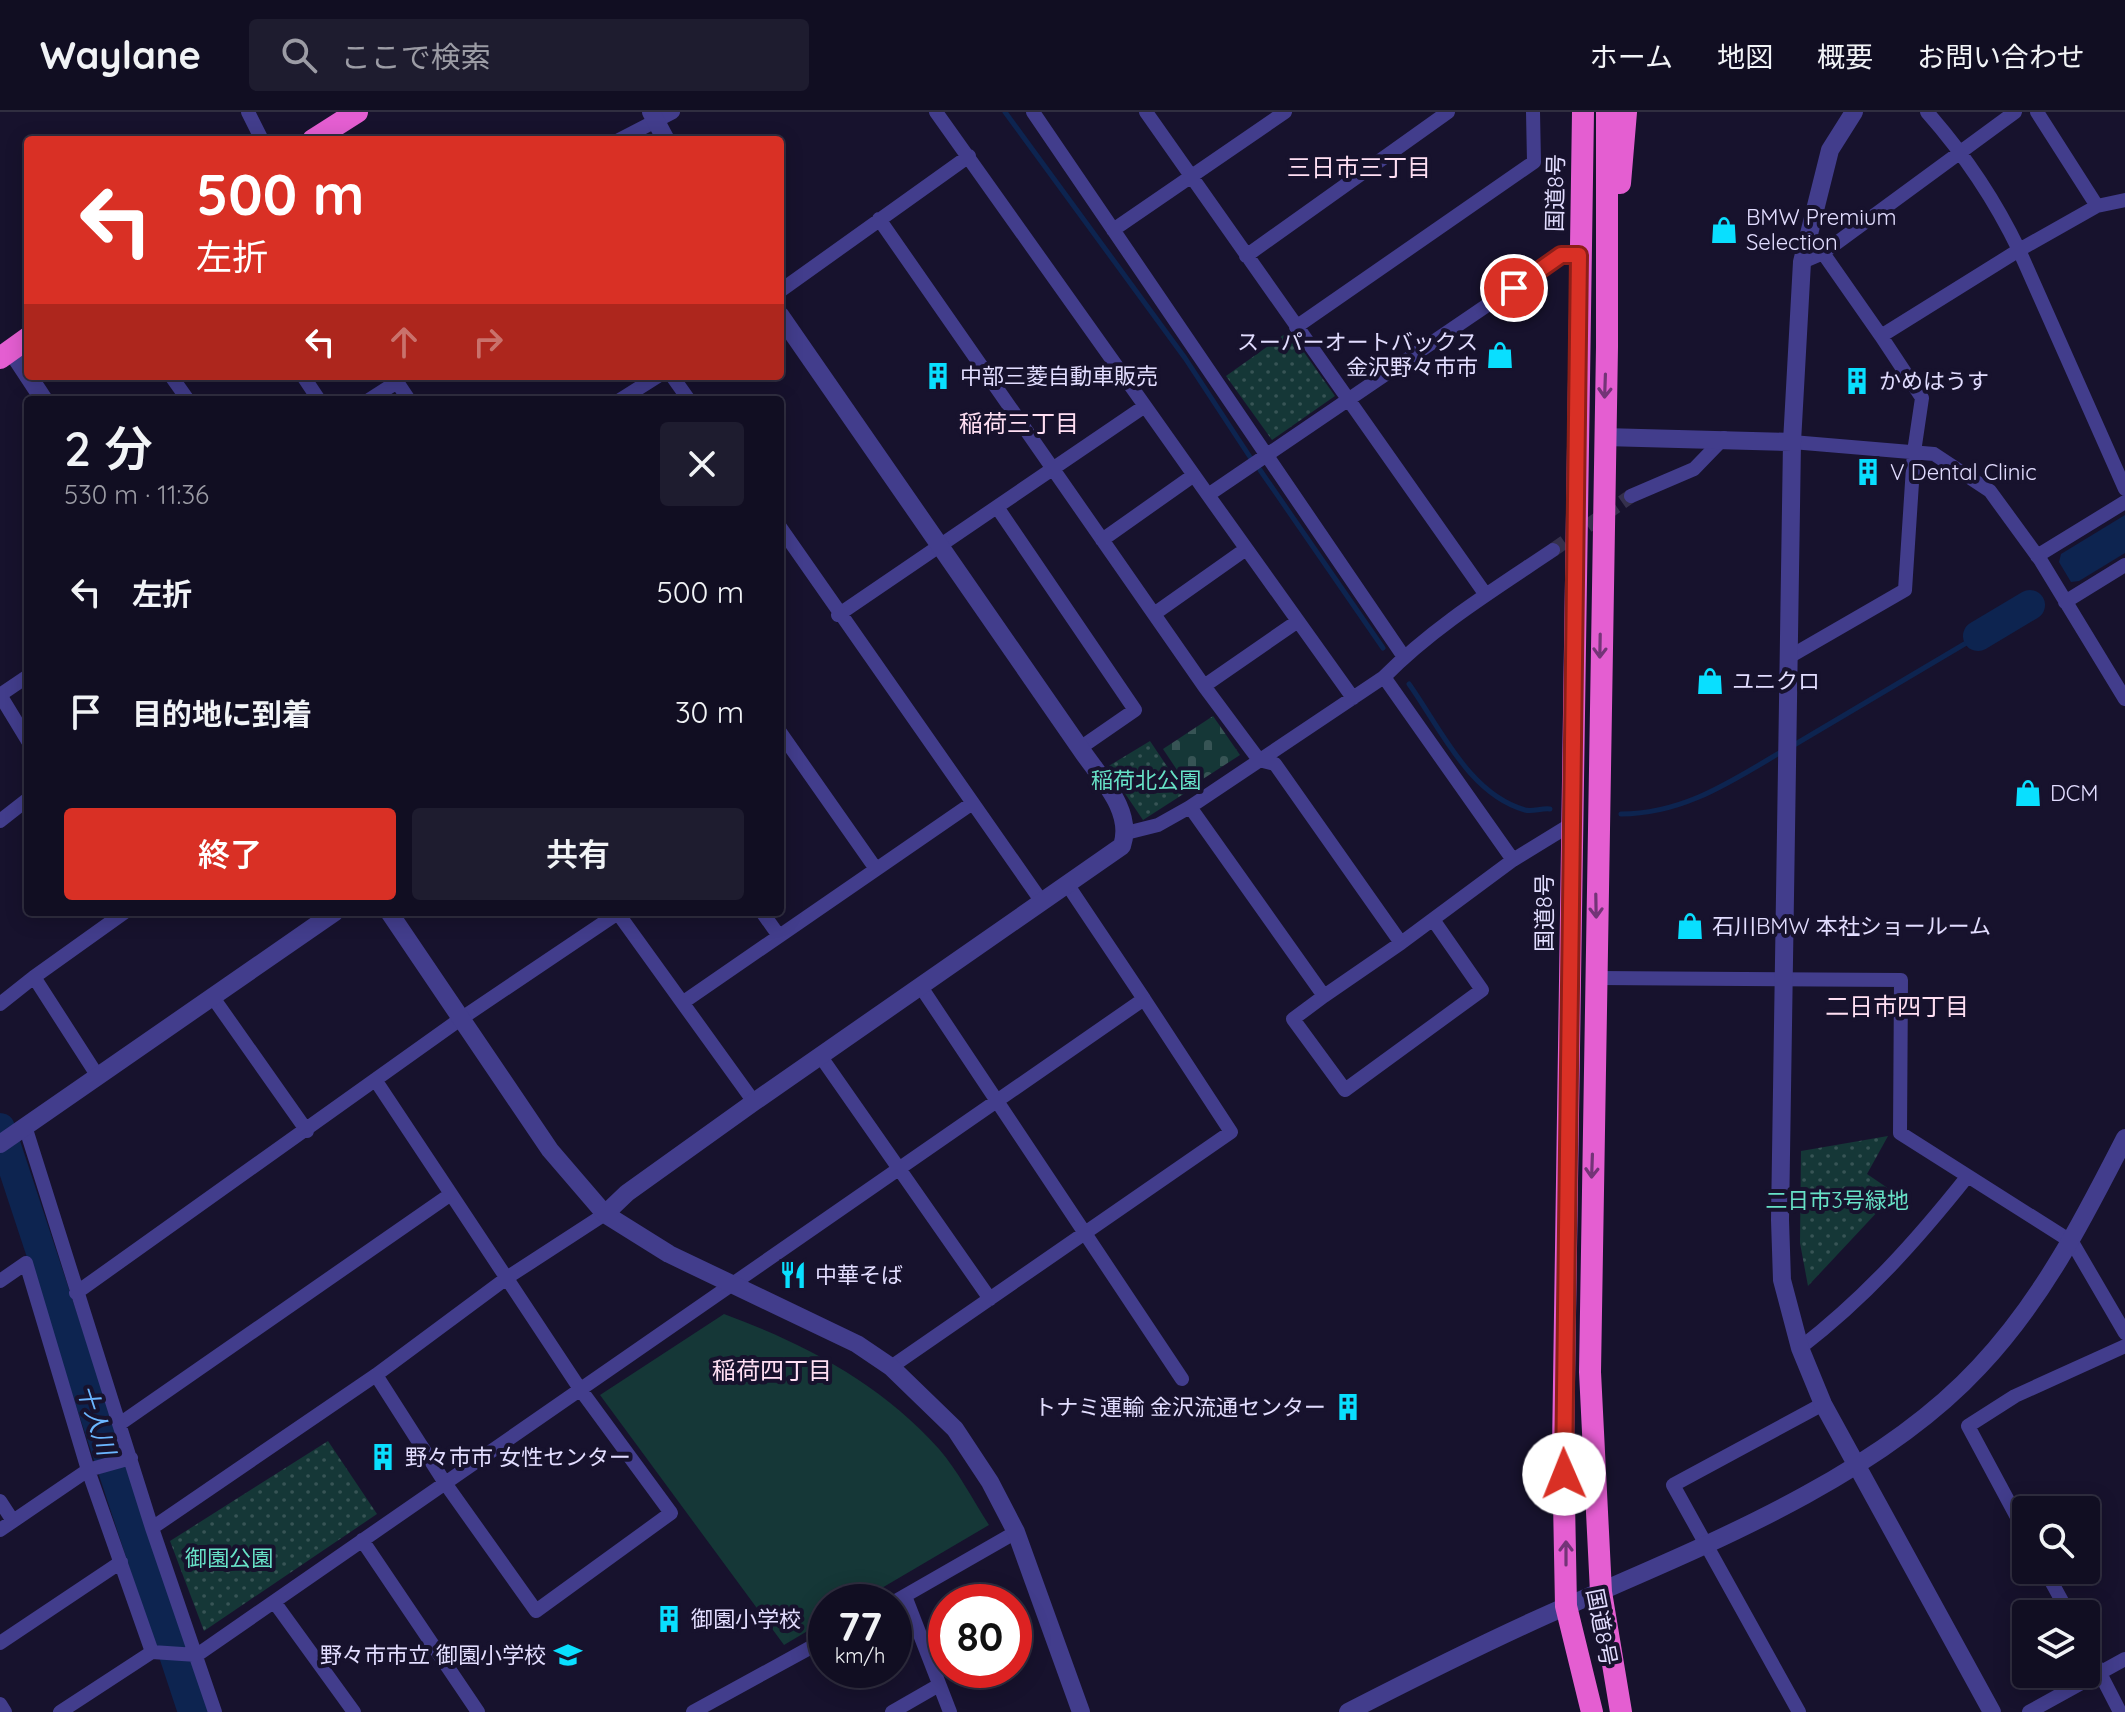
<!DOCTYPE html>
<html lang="ja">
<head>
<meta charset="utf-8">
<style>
	body { margin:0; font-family:Quicksand,"Noto Sans JP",sans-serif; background:#1e1c2f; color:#f1f3f6; height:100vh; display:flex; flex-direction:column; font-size:30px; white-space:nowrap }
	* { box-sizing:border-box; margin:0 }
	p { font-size:26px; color:#9c9ca5 }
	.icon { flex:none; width:44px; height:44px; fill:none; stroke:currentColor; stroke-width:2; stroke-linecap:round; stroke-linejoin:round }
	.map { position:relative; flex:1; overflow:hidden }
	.drawer { position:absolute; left:24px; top:284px; width:760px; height:520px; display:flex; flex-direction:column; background:#110e22; border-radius:8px; box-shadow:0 4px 20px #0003,0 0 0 2px #302e40 }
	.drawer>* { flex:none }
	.banner { position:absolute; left:24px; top:24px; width:760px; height:244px; border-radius:8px; box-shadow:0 4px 20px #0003,0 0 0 2px #302e40; background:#d93025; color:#fff; overflow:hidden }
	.buttons { position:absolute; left:2012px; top:1384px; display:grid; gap:16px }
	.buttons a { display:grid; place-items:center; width:88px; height:88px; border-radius:8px; background:#110e22; box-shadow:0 4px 20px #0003,0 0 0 2px #302e40; font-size:40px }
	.speed { position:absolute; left:808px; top:1472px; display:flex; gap:16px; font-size:40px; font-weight:700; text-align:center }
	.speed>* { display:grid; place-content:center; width:104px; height:104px; border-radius:50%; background:#110e22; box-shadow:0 4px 20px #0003,0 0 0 2px #302e40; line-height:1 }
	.speed small { font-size:20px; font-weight:400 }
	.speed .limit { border:12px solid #d22; background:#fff; color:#111 }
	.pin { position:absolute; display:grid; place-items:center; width:68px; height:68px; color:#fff; margin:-34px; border:4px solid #fff; border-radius:50%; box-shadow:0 2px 8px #0007 }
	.me { position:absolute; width:88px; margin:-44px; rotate:359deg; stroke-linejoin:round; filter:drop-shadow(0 0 6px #0008) }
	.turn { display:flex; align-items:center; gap:28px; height:168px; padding:0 40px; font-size:36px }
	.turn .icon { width:104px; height:104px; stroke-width:2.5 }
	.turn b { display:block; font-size:56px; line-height:68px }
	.lanes { display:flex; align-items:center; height:76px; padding:0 40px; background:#0003; justify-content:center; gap:40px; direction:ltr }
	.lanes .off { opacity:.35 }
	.round { display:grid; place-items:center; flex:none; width:84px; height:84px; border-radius:8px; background:#1e1c2f }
	.head { display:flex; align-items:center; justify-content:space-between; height:136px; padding:0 40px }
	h1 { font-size:48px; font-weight:600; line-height:60px }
	.cta { display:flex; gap:16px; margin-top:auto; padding:16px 40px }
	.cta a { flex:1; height:92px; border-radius:8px; background:#d93025; color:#fff; font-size:32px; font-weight:600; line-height:92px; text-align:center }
	.cta a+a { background:#1e1c2f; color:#f1f3f6 }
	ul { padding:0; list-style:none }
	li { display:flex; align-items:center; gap:24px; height:120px; padding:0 40px }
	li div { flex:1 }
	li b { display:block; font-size:30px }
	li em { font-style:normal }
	header { display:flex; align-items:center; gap:48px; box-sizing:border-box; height:112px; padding:0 40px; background:#110e22; border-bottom:2px solid #302e40 }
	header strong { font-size:38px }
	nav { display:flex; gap:44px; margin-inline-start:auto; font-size:28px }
	.search { width:560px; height:72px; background:#1e1c2f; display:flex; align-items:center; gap:20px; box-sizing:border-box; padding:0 28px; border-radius:8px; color:#9c9ca5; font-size:30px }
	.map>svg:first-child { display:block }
	.grass { fill:url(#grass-dots) }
	.cemetery { fill:url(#cemetery-stones) }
	.garden { fill:#153737 }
	.water { fill:#0d2450 }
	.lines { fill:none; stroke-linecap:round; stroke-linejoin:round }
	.stream { stroke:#0d2450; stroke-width:5 }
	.river { stroke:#0d2450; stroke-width:30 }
	.minor-tunnel { stroke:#35304c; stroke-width:14; stroke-dasharray:14 7; stroke-linecap:butt }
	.minor { stroke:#423d8c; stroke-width:14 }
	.tertiary { stroke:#423d8c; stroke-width:18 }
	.trunk { stroke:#e45ed1; stroke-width:22 }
	.oneway { stroke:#733477 }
	.route-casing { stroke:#8d1f18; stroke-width:20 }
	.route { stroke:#d93025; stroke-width:14 }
	.labels { text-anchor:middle; stroke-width:8; stroke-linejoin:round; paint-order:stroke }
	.street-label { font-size:22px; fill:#e2ddff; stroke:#17122d }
	.poi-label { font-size:22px; fill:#e2ddff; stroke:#17122d; text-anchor:start }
	.park-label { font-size:22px; fill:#67e2c7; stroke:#17122d }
	.neighbourhood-label { font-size:24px; fill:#ffdff3; stroke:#17122d }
	.water-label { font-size:24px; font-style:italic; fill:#6bb6ff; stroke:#17122d }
</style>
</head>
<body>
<header>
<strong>Waylane</strong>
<div class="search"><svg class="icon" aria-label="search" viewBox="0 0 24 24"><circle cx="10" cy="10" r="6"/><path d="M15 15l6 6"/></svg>ここで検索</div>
<nav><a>ホーム</a><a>地図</a><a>概要</a><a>お問い合わせ</a></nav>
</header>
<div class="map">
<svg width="2125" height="1600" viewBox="0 0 2125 1600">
	<defs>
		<pattern id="grass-dots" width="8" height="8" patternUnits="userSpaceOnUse" patternTransform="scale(2)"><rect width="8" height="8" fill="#153737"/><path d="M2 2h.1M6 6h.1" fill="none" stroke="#375455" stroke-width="1.8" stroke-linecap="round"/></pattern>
		<pattern id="cemetery-stones" width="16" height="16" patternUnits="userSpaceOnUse" patternTransform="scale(2)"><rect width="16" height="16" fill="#153737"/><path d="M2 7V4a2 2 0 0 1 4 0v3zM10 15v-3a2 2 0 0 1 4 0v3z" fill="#375455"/></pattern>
	</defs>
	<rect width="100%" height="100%" fill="#17122d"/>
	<!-- grass -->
	<path class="grass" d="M1289 219 1335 284 1272 328 1226 264Z
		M1150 629 1185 681 1143 708 1107 655Z
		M1888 1024 1867 1062 1895 1081 1808 1174 1800 1131 1801 1039Z
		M328 1329 377 1402 204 1519 170 1429Z"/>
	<!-- cemetery -->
	<path class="cemetery" d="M1213 604 1240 643 1189 676 1163 637Z"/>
	<!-- garden -->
	<path class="garden" d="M724 1202C805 1232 880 1271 939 1337 958 1359 973 1388 989 1413L858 1490H826V1508L784 1533 600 1283Z"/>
	<!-- water -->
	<path class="water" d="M2125 403V441L2079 469 2071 470 2059 450 2061 442Z"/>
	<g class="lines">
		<!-- stream -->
		<path class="stream" d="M1005 0 1185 246 1250 345
			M1260 358 1383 536
			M1409 572C1441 617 1469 682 1525 698 1533 700 1541 696 1550 697
			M1794 633 1978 524
			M1621 702C1683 702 1730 670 1781 640"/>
		<!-- river -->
		<path class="river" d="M1978 524 2030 493
			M0 1016 193 1600"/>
		<!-- minor-tunnel -->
		<path class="minor-tunnel" d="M1553 438 1631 384"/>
		<!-- minor -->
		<path class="minor" d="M248 0 262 28
			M936 0 1145 294
			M1033 0 1404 545
			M1146 0 1486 483
			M2037 0 2097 94
			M619 28 673 0
			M2125 88 2097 94 2019 138 2125 377
			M879 107 1204 574 1259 648 1275 652 1401 831 1324 884 1190 695
			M1113 118 1285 0
			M1823 141 1881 224
			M1246 144 1448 0
			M1802 150 1823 141 2015 0
			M780 179 969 44
			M1296 215 1534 50 1533 0
			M171 264 188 288
			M303 264 319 288
			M672 264 689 288
			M369 288 397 270 409 288
			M620 288 658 264
			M1792 330 1934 342 1990 379 2041 449 2125 587
			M1208 383 1353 586
			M1631 384 1694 357 1724 326
			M997 395 1135 598 1080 636
			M780 415 1042 790
			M1102 428 1194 363
			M2037 444 2125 390
			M2065 490 2125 453
			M1154 502 1246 437
			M838 503 1145 294 1208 383 1561 143H1579
			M1789 545 1905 478 1914 340 1922 286 1881 224 2019 138C1994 86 1965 43 1927 0
			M28 564 0 583 28 629
			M1384 565 1513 748 1570 713
			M1204 574 1298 509
			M780 620 876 757
			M0 709 28 687
			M1126 721 1158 713 1190 695 1384 565C1433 515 1495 477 1553 438
			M617 800 754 990
			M762 800 779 824
			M1401 831 1513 748
			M1598 866 1901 868 1900 1021 2072 1130 2125 1221
			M921 875 1182 1267
			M1324 884 1293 907 1345 978 1482 878 1434 809
			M214 887 307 1019
			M685 889 971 692
			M0 892 34 865
			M821 945 990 1187
			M97 963 34 865 125 800
			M25 1014 152 1416 215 1600
			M0 1169 26 1151 88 1358 152 1540 60 1600
			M76 1181 459 908 618 801
			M1800 1236C1865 1186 1916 1129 1967 1065
			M891 1255 1231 1020 1144 887
			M376 1263 445 1371 536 1499 671 1401 580 1277 451 1082
			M121 1311 451 1082 376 969
			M0 1389 13 1409
			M152 1416 376 1263 508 1165 605 1102
			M0 1418 88 1358 131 1346
			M2026 1422 1968 1314 2015 1284 2125 1234
			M362 1428 478 1600
			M2045 1458 2069 1502
			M905 1484 950 1600
			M894 1490 1016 1420
			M275 1491 354 1600
			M0 1531 121 1450
			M2086 1534 2120 1600
			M152 1540 197 1543 1144 887 1067 772
			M0 1592 5 1600
			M693 1600 826 1527
			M892 1600 939 1573
			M1799 1600 1673 1373 1823 1292
			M2029 1600 2125 1547"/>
		<!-- tertiary -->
		<path class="tertiary" d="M651 0 666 28
			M1854 0 1830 38 1802 150 1792 330 1780 1108 1782 1168 1800 1236 1823 1292 1992 1600
			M11 238 44 288
			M1604 325 1792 330
			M389 800 550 1038 605 1102 669 1142 857 1232 891 1255 955 1317 990 1370 1016 1420 1081 1600
			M0 1032 335 800
			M605 1102 627 1081 754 990 1122 734C1134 698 1099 665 1080 636L780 203
			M1348 1600C1420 1563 1493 1526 1567 1494 1704 1434 1876 1366 1979 1255 2043 1187 2083 1108 2125 1026"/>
		<!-- trunk -->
		<path class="trunk" d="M1583 0 1563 1337 1566 1494 1592 1600
			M1607 0V235L1590 1260 1601 1480 1621 1600
			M313 28 357 0
			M1620 71 1626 0
			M0 246 28 226"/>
	</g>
	<!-- one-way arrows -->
	<defs><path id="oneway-shaft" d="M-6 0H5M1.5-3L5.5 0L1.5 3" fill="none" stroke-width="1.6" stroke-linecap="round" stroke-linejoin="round" transform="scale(2)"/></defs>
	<g class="oneway">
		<use href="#oneway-shaft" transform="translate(1605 274) rotate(92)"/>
		<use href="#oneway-shaft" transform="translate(1600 534) rotate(91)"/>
		<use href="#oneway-shaft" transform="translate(1596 794) rotate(89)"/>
		<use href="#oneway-shaft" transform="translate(1592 1054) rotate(92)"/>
		<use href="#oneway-shaft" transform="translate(1566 1441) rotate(-90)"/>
	</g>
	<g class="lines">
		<!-- route casing -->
		<g class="route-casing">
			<path id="route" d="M1514 176 1561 143H1579L1564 1362"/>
		</g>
		<!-- route -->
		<use href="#route" class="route"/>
	</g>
	<!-- icons -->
	<defs>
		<g id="shop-bare" transform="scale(2.16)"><path d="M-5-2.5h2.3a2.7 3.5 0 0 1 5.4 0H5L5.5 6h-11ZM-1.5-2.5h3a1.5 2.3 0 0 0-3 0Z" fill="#09dfff" stroke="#17122d" stroke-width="2.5" paint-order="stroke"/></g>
		<g id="building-bare" transform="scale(2.16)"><path d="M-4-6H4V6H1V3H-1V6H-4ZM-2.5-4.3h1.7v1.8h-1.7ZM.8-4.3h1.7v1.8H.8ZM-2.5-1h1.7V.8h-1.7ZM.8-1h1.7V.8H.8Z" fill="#09dfff" stroke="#17122d" stroke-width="2.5" paint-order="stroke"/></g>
		<g id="restaurant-bare" transform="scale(2.16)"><path d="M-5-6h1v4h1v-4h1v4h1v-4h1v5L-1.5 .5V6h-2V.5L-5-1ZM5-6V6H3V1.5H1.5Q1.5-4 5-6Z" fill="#09dfff" stroke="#17122d" stroke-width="2.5" paint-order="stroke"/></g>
		<g id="school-bare" transform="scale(2.16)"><path d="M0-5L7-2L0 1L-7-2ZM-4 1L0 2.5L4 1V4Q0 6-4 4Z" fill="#09dfff" stroke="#17122d" stroke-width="2.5" paint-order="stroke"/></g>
	</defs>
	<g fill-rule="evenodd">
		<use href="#shop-bare" x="1724" y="118"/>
		<use href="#shop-bare" x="1500" y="243"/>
		<use href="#building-bare" x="938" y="264"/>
		<use href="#building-bare" x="1857" y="269"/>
		<use href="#building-bare" x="1868" y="360"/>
		<use href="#shop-bare" x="1710" y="569"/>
		<use href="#shop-bare" x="2028" y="681"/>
		<use href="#shop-bare" x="1690" y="814"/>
		<use href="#restaurant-bare" x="793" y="1163"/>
		<use href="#building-bare" x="1348" y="1295"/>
		<use href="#building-bare" x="383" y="1345"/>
		<use href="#building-bare" x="669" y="1507"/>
		<use href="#school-bare" x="568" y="1543"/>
	</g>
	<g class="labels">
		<!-- street labels -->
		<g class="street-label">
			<text transform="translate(1555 81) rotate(-89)" y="8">国道8号</text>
			<text transform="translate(1544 801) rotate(-90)" y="8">国道8号</text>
			<text transform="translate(1602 1515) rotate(79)" y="8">国道8号</text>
		</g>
		<!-- poi labels -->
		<g class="poi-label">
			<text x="1746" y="113">BMW Premium<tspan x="1746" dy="25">Selection</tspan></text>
			<text x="1478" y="238" text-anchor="end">スーパーオートバックス<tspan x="1478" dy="25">金沢野々市市</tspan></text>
			<text x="960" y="272">中部三菱自動車販売</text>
			<text x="1879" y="277">かめはうす</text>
			<text x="1890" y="368">V Dental Clinic</text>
			<text x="1732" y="577">ユニクロ</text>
			<text x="2050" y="689">DCM</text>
			<text x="1712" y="822">石川BMW 本社ショールーム</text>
			<text x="815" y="1171">中華そば</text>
			<text x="1326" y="1303" text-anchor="end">トナミ運輸 金沢流通センター</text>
			<text x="405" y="1353">野々市市 女性センター</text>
			<text x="691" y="1515">御園小学校</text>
			<text x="546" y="1551" text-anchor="end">野々市市立 御園小学校</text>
		</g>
		<!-- park labels -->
		<g class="park-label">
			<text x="1146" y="676">稲荷北公園</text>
			<text x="1837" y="1096">二日市3号緑地</text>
			<text x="229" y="1454">御園公園</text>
		</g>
		<!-- neighbourhood labels -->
		<g class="neighbourhood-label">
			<text x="1359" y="64">三日市三丁目</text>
			<text x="1019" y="320">稲荷三丁目</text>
			<text x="1897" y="903">二日市四丁目</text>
			<text x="772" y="1267">稲荷四丁目</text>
		</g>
		<!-- water labels -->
		<g class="water-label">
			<text transform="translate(96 1308) rotate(72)" y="8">十人川</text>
		</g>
	</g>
</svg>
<div class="buttons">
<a><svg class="icon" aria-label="search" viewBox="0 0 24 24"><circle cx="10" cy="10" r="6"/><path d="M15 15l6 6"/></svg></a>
<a><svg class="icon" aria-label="layers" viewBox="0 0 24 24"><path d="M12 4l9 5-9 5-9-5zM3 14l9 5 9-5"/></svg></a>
</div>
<div class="speed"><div>77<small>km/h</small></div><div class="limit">80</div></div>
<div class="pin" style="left:1514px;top:176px;background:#d93025"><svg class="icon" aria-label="arrive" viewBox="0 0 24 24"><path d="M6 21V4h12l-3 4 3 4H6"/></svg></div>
<svg class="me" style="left:1564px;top:1362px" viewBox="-20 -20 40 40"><circle r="19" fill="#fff"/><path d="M0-13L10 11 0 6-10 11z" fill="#d93025"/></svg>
<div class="banner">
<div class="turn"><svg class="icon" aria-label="left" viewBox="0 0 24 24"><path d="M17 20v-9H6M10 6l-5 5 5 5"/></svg><div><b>500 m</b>左折</div></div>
<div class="lanes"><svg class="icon" aria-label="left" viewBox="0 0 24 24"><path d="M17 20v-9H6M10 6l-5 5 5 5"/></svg><svg class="icon off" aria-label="ahead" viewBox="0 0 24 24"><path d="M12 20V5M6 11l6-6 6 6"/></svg><svg class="icon off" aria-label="right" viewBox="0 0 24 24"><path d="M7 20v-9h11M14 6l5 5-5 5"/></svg></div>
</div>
<section class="drawer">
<div class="head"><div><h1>2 分</h1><p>530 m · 11:36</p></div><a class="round"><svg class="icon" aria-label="close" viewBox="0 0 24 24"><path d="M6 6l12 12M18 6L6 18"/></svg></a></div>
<ul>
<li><svg class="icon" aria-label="left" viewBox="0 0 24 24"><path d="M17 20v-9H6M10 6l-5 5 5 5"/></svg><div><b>左折</b></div><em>500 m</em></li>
<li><svg class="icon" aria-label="arrive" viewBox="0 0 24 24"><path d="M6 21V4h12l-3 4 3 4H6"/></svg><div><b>目的地に到着</b></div><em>30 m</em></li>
</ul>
<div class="cta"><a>終了</a><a>共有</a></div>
</section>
</div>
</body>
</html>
